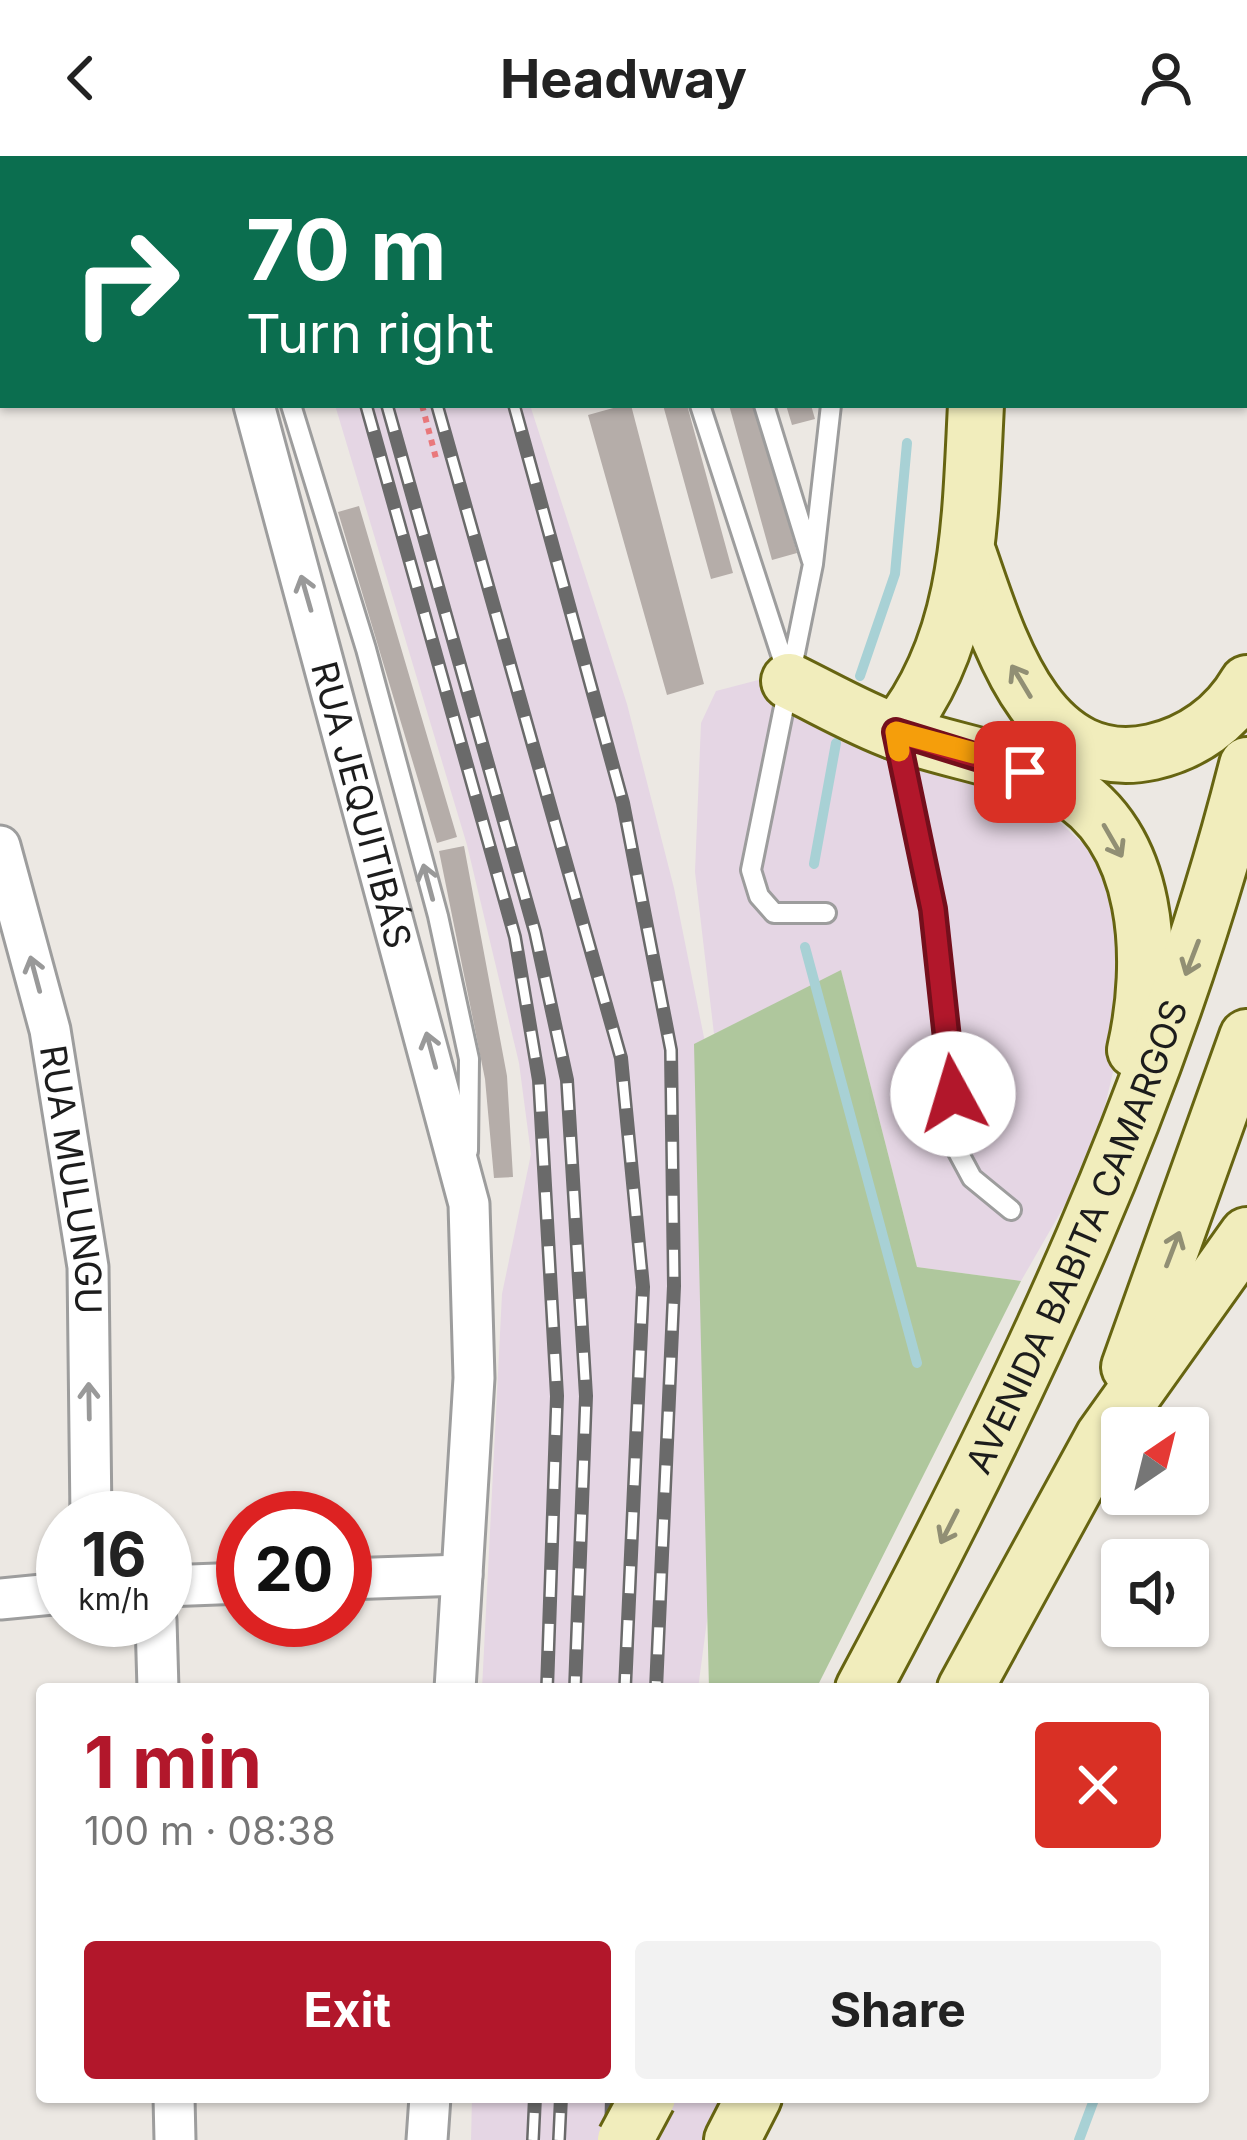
<!DOCTYPE html>
<html lang="en">
<head>
<meta charset="utf-8">
<style>
	body { margin:0; font-family:Inter,sans-serif; background:#f2f2f2; color:#222; height:100vh; display:flex; flex-direction:column; font-size:45px; white-space:nowrap }
	* { box-sizing:border-box; margin:0 }
	p { font-size:39px; color:#767676 }
	.icon { flex:none; width:66px; height:66px; fill:none; stroke:currentColor; stroke-width:2; stroke-linecap:round; stroke-linejoin:round }
	.map { position:relative; flex:1; overflow:hidden }
	.details { position:absolute; left:36px; top:1527px; width:1173px; height:420px; display:flex; flex-direction:column; background:#fff; border-radius:12px; box-shadow:0 3px 9px #0004 }
	.details>* { flex:none }
	.banner { position:absolute; left:0px; top:0px; width:1248px; height:252px; box-shadow:0 3px 9px #0004; background:#0b6e4f; color:#fff; overflow:hidden }
	.needle { width:78px; rotate:35deg }
	.buttons { position:absolute; left:1101px; top:1251px; display:grid; gap:24px }
	.buttons a { display:grid; place-items:center; width:108px; height:108px; border-radius:12px; background:#fff; box-shadow:0 3px 9px #0004; font-size:60px }
	.speed { position:absolute; left:36px; top:1335px; display:flex; gap:24px; font-size:60px; font-weight:700; text-align:center }
	.speed>* { display:grid; place-content:center; width:156px; height:156px; border-radius:50%; background:#fff; box-shadow:0 3px 9px #0004; line-height:1 }
	.speed small { font-size:30px; font-weight:400 }
	.speed .limit { border:18px solid #d22; background:#fff; color:#111 }
	.pin { position:absolute; display:grid; place-items:center; width:102px; height:102px; color:#fff; margin:-51px; border-radius:24px; box-shadow:0 6px 18px #0006 }
	.me { position:absolute; width:132px; margin:-66px; rotate:354deg; stroke-linejoin:round; filter:drop-shadow(0 0 9px #0008) }
	.turn { display:flex; align-items:center; gap:42px; height:252px; padding:0 48px; font-size:54px }
	.turn .icon { width:156px; height:156px; stroke-width:2.5 }
	.turn b { display:block; font-size:84px; line-height:102px }
	.round { display:grid; place-items:center; flex:none; width:126px; height:126px; border-radius:12px; background:#f2f2f2 }
	.head { display:flex; align-items:center; justify-content:space-between; height:204px; padding:0 48px }
	h1 { font-size:72px; font-weight:700; line-height:90px; color:#b2172b }
	.action { display:flex; gap:24px; margin-top:auto; padding:24px 48px }
	.action a { flex:1; height:138px; border-radius:12px; background:#b2172b; color:#fff; font-size:48px; font-weight:700; line-height:138px; text-align:center }
	.action a+a { background:#f2f2f2; color:#222 }
	header { display:flex; justify-content:space-between; align-items:center; height:156px; padding:0 48px; background:#fff; font-size:54px; font-weight:700 }
	.map>svg:first-child { display:block }
	.industrial { fill:#e5d6e4 }
	.forest { fill:#afc79d }
	.lines { fill:none; stroke-linecap:round; stroke-linejoin:round }
	.stream { stroke:#a8d1d5; stroke-width:10 }
	.building { fill:#b5ada9 }
	.service-casing { stroke:#9d9d9d; stroke-width:24 }
	.minor-casing { stroke:#9d9d9d; stroke-width:45 }
	.secondary-casing { stroke:#666411; stroke-width:60 }
	.trunk-casing { stroke:#c3387a; stroke-width:69 }
	.path { stroke:#e9787b; stroke-width:6; stroke-dasharray:6 6; stroke-linecap:butt }
	.service { stroke:#fff; stroke-width:18 }
	.minor { stroke:#fff; stroke-width:39 }
	.secondary { stroke:#f1edbc; stroke-width:54 }
	.trunk { stroke:#e6aca7; stroke-width:63 }
	.rail-casing { stroke:#6a6a6a; stroke-width:14 }
	.rail { stroke:#fff; stroke-width:9; stroke-dasharray:27; stroke-linecap:butt }
	.secondary-bridge-casing { stroke:#666411; stroke-width:60; stroke-linecap:butt }
	.secondary-bridge { stroke:#f1edbc; stroke-width:54 }
	.oneway { stroke:#999 }
	.oneway2 { stroke:#918f74 }
	.route-casing { stroke:#740f1c; stroke-width:30 }
	.route { stroke:#b2172b; stroke-width:21 }
	.slow { stroke:#f59e0b; stroke-width:21 }
	.labels { text-anchor:middle; stroke-width:10; stroke-linejoin:round; paint-order:stroke }
	.street-label { font-size:36px; fill:#1c1c1c; stroke:#fff }
</style>
</head>
<body>
<header><svg class="icon" aria-label="back" viewBox="0 0 24 24"><path d="M15 5l-7 7 7 7"/></svg>Headway<svg class="icon" aria-label="person" viewBox="0 0 24 24"><circle cx="12" cy="8" r="4"/><path d="M4 21q1-7 8-7t8 7"/></svg></header>
<div class="map">
<svg width="1247" height="1984" viewBox="0 0 1247 1984">
	<rect width="100%" height="100%" fill="#ece8e3"/>
	<!-- industrial -->
	<path class="industrial" d="M335 249H530L627 548 674 732 720 961 723 1343 698 1533H482L502 1138 531 998 519 907 467 689Z
		M766 522 1029 638 1106 709 1127 804 1123 874 1104 954 1067 1045 1021 1125 917 1111 841 815 714 878 695 716 701 567 716 535Z
		M472 1941H719L725 1984H471Z"/>
	<!-- forest -->
	<path class="forest" d="M841 814 917 1111 1021 1125 816 1533H709L694 888Z"/>
	<g class="lines">
		<!-- stream -->
		<path class="stream" d="M863 0 864 3
			M860 520 895 418 907 287
			M814 708 836 587
			M805 791 917 1207
			M1079 1984 1095 1941"/>
	</g>
	<!-- building -->
	<path class="building" d="M624 249H631L704 528 667 539 588 259Z
		M663 249H687L733 417 711 423Z
		M729 249H756L797 397 772 404Z
		M786 249H811L815 263 792 269Z
		M359 350 457 681 437 687 338 356Z
		M464 690 507 920 513 1021 494 1022 485 923 439 695Z"/>
	<g class="lines">
		<!-- service casing -->
		<g class="service-casing">
			<path id="service" d="M631 0 632 3
				M695 0 696 3
				M756 0 757 3
				M812 0 813 3
				M1206 3V0
				M291 249 366 493 438 760 469 903 468 995
				M700 249 788 520
				M764 249 812 405
				M897 582 933 753 958 996 972 1022 1011 1054
				M826 757H774L759 740 751 714 813 408 831 249"/>
		</g>
		<!-- minor casing -->
		<g class="minor-casing">
			<g id="minor">
				<path d="M213 0 214 3"/>
				<path d="M0 198 3 197"/>
				<path id="s1" d="M254 249 469 1048 474 1222 455 1533"/>
				<path id="s2" d="M0 690 50 874 88 1111 91 1362"/>
				<path d="M345 1423 462 1419"/>
				<path d="M165 1430 243 1427"/>
				<path d="M0 1443 63 1437"/>
				<path d="M156 1464 158 1533"/>
				<path d="M174 1941 175 1984"/>
				<path d="M427 1984 430 1941"/>
			</g>
		</g>
		<!-- secondary casing -->
		<g class="secondary-casing">
			<g id="secondary">
				<path d="M937 0V3"/>
				<path d="M1245 135H1247"/>
				<path d="M969 399C998 482 1037 621 1152 596 1192 587 1226 563 1247 527"/>
				<path d="M789 525C824 542 860 563 896 576 951 596 1010 602 1062 630 1152 680 1155 806 1135 894"/>
				<path d="M896 576C971 484 970 363 976 249"/>
				<path d="M1129 1211 1247 881"/>
				<path id="s3" d="M863 1533C1021 1238 1165 934 1247 609"/>
				<path d="M965 1533 1103 1281 1247 1079"/>
				<path d="M732 1984 754 1941"/>
			</g>
		</g>
		<!-- trunk casing -->
		<g class="trunk-casing">
			<path id="trunk" d="M1245 16 1247 21"/>
		</g>
		<!-- path -->
		<path class="path" d="M356 0 357 3
			M1132 0 1137 3
			M1040 3 1044 0
			M422 249 437 306"/>
		<!-- service -->
		<use href="#service" class="service"/>
		<!-- minor -->
		<use href="#minor" class="minor"/>
		<!-- secondary -->
		<use href="#secondary" class="secondary"/>
		<!-- trunk -->
		<use href="#trunk" class="trunk"/>
		<!-- rail casing -->
		<g class="rail-casing">
			<path id="rail" d="M296 0 297 3
				M317 0 318 3
				M367 0 368 3
				M445 0 446 3
				M366 249 515 781 539 924 557 1240 547 1533
				M387 249 535 776 567 924 586 1240 575 1533
				M437 249 621 902 643 1131 625 1533
				M514 249 623 647 671 894 674 1130 656 1533
				M533 1984 535 1941
				M559 1984 561 1941
				M611 1984 612 1941
				M642 1984 643 1941"/>
		</g>
		<!-- rail -->
		<use href="#rail" class="rail"/>
		<!-- secondary-bridge casing -->
		<g class="secondary-bridge-casing">
			<path id="secondary-bridge" d="M625 1984 648 1941"/>
		</g>
		<!-- secondary-bridge -->
		<use href="#secondary-bridge" class="secondary-bridge"/>
	</g>
	<!-- one-way arrows -->
	<defs><path id="oneway-shaft" d="M-6 0H5M1.5-3L5.5 0L1.5 3" fill="none" stroke-width="1.6" stroke-linecap="round" stroke-linejoin="round" transform="scale(3)"/></defs>
	<g class="oneway">
		<use href="#oneway-shaft" transform="translate(306 437) rotate(-106)"/>
		<use href="#oneway-shaft" transform="translate(428 726) rotate(-105)"/>
		<use href="#oneway-shaft" transform="translate(35 818) rotate(-105)"/>
		<use href="#oneway-shaft" transform="translate(431 894) rotate(-105)"/>
		<use href="#oneway-shaft" transform="translate(89 1245) rotate(-91)"/>
	</g>
	<g class="oneway2">
		<use href="#oneway-shaft" transform="translate(1021 525) rotate(-121)"/>
		<use href="#oneway-shaft" transform="translate(1113 685) rotate(60)"/>
		<use href="#oneway-shaft" transform="translate(1192 802) rotate(111)"/>
		<use href="#oneway-shaft" transform="translate(1173 1093) rotate(-69)"/>
		<use href="#oneway-shaft" transform="translate(949 1371) rotate(117)"/>
	</g>
	<g class="lines">
		<!-- route casing -->
		<g class="route-casing">
			<path id="route" d="M953 938 933 753 896 576 1025 616"/>
		</g>
		<!-- route -->
		<use href="#route" class="route"/>
		<!-- slow -->
		<path class="slow" d="M899 595 896 576 974 597"/>
	</g>
	<g class="labels">
		<!-- street labels -->
		<g class="street-label">
			<text dy="13" stroke="none"><textPath href="#s1" startOffset="414">RUA JEQUITIBÁS</textPath></text>
			<text dy="13" stroke="none"><textPath href="#s2" startOffset="342">RUA MULUNGU</textPath></text>
			<text dy="13" stroke="none"><textPath href="#s3" startOffset="501">AVENIDA BABITA CAMARGOS</textPath></text>
		</g>
	</g>
</svg>
<div class="buttons">
<a><svg class="needle" viewBox="-14 -14 28 28"><path d="M0-13l5 13h-10z" fill="#e53935"/><path d="M0 13l5-13h-10z" fill="#767676"/></svg></a>
<a><svg class="icon" aria-label="sound" viewBox="0 0 24 24"><path d="M4 9h4l5-4v14l-5-4H4zM17 9q2 3 0 6"/></svg></a>
</div>
<div class="speed"><div>16<small>km/h</small></div><div class="limit">20</div></div>
<div class="pin" style="left:1025px;top:616px;background:#d93025"><svg class="icon" aria-label="arrive" viewBox="0 0 24 24"><path d="M6 21V4h12l-3 4 3 4H6"/></svg></div>
<svg class="me" style="left:953px;top:938px" viewBox="-20 -20 40 40"><circle r="19" fill="#fff"/><path d="M0-13L10 11 0 6-10 11z" fill="#b2172b"/></svg>
<div class="banner">
<div class="turn"><svg class="icon" aria-label="right" viewBox="0 0 24 24"><path d="M7 20v-9h11M14 6l5 5-5 5"/></svg><div><b>70 m</b>Turn right</div></div>
</div>
<section class="details">
<div class="head"><div><h1>1 min</h1><p>100 m · 08:38</p></div><a class="round" style="background:#d93025;color:#fff"><svg class="icon" aria-label="close" viewBox="0 0 24 24"><path d="M6 6l12 12M18 6L6 18"/></svg></a></div>
<div class="action"><a>Exit</a><a>Share</a></div>
</section>
</div>
</body>
</html>
